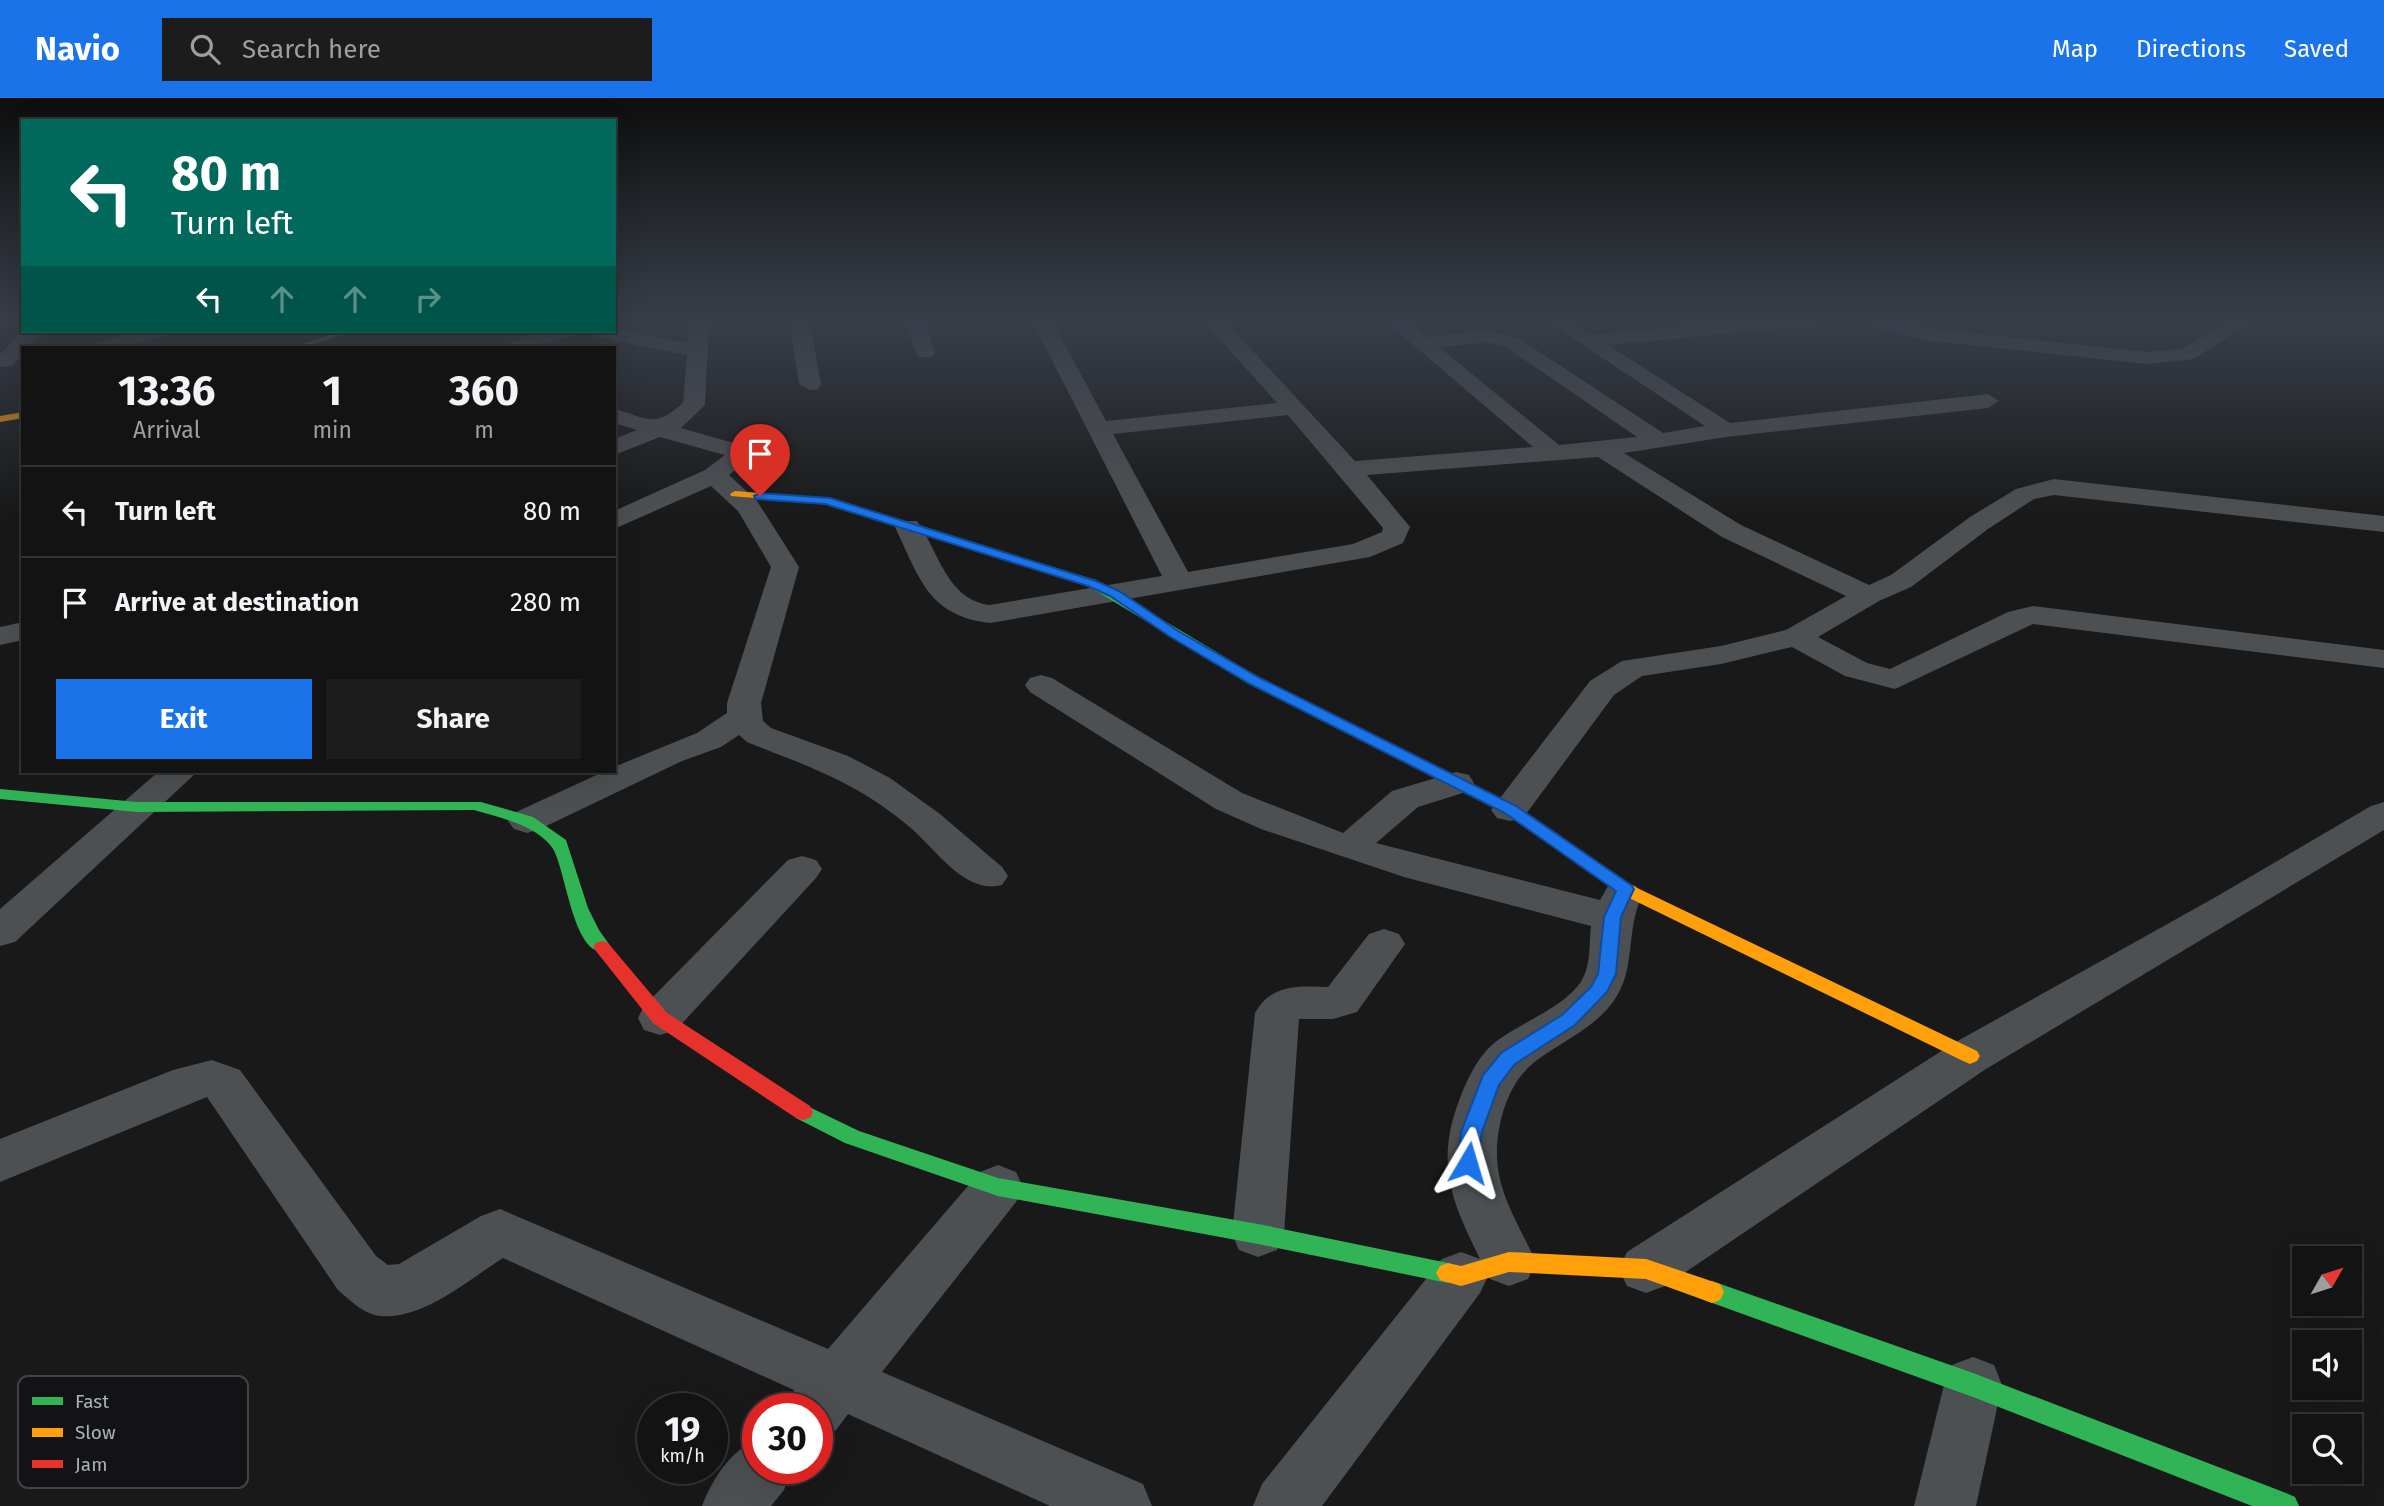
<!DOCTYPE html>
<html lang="en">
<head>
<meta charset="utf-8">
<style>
	body { margin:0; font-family:"Fira Sans",sans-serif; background:#1c1c1c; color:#f1f3f6; height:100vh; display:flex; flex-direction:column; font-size:26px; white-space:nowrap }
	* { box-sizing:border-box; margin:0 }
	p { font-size:23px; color:#9d9ea0 }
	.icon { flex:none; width:38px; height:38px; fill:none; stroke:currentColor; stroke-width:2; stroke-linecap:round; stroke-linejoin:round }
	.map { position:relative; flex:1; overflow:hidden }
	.details { position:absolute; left:21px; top:248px; width:595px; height:427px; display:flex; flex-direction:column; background:#131313; border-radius:0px; box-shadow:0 7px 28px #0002,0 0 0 2px #323233 }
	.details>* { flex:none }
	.hud { position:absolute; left:21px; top:21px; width:595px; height:214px; border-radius:0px; box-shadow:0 7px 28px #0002,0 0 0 2px #323233; background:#00695c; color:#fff; overflow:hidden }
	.needle { width:46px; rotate:51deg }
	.buttons { position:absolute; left:2292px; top:1148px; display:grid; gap:14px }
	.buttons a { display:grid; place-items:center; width:70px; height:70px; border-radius:0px; background:#131313; box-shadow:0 7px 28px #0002,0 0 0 2px #323233; font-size:35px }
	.speed { position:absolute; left:637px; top:1295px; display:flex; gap:14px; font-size:35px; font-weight:700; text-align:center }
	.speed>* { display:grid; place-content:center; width:91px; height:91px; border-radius:50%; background:#131313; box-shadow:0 7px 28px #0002,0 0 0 2px #323233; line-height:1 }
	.speed small { font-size:18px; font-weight:400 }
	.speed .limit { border:10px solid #d22; background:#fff; color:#111 }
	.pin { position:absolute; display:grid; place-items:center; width:60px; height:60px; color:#fff; margin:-72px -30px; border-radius:50% 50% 50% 0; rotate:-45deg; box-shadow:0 0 7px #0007 }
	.pin .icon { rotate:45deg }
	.me { position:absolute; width:77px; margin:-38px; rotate:7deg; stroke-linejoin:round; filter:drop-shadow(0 0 5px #0008) }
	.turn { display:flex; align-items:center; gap:24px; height:147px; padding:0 35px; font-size:32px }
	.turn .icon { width:91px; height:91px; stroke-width:2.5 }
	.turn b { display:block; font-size:49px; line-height:60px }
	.lanes { display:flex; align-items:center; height:66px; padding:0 35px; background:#0003; justify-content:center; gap:35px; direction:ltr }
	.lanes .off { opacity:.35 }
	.eta { display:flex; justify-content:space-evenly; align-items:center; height:119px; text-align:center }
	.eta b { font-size:42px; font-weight:700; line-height:49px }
	.action { display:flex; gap:14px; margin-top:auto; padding:14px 35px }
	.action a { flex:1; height:80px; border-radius:0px; background:#1a73e8; color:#fff; font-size:28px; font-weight:700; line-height:80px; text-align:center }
	.action a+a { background:#1c1c1c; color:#f1f3f6 }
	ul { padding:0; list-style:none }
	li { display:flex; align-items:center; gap:21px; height:91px; padding:0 35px; border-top:2px solid #323233 }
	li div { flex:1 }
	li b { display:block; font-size:26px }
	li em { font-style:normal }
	header { display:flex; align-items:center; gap:42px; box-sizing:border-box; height:98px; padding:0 35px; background:#1a73e8; color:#fff }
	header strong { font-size:33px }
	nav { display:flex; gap:38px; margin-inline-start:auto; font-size:24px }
	.search { width:490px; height:63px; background:#1c1c1c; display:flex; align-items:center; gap:18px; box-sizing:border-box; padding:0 24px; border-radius:0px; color:#9d9ea0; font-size:26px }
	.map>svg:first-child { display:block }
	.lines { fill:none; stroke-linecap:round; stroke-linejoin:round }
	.street { fill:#4d5052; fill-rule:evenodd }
	.fast { fill:#30b455; fill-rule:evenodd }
	.slow { fill:#ff9f0a; fill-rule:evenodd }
	.jam { fill:#e5322d; fill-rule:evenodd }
	.route { fill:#1a73e8; stroke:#114b97; stroke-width:2 }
	.key { fill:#131315; stroke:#404347; stroke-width:2 }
	.key-label { font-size:19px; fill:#aab2ba }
</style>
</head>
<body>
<header>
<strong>Navio</strong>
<div class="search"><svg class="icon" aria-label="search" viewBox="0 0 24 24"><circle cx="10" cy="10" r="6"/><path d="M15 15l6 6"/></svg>Search here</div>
<nav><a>Map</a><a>Directions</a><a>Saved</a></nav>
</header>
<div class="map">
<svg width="2384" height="1408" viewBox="0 0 2384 1408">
	<rect width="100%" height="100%" fill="#191919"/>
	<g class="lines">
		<!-- street -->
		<path class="street" d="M689 221H709L705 307 681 330 751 350 755 355 729 377 757 403 799 469 761 605 763 623 771 630 848 658 890 680 940 716 1002 769 1008 778 1002 787C966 797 937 753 912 731 857 684 812 670 747 644L739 637 721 649 682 663 540 731 527 735 514 731 508 723 514 715 603 674H614V669L697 635 727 615V605L771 469 738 413 711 388 614 431V413L705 372 725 357 660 339 614 357V341L637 332 614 325V311C649 320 653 331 683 305L687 257 597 239 587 233 614 231 688 245Z
			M789 221H809L821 286 818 291 810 292 799 286Z
			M904 221H924L935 255 932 259H918Z
			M1031 221H1051L1106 323 1277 305 1202 221H1223L1355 363 1533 349 1383 221H1405L1426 239 1488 232 1520 241 1663 335 1705 328 1544 221H1567L1592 237 1755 221H1825L1815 227 1608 247 1730 325 1988 296 1999 303 1988 310 1726 339 1624 355 1741 427 1869 487 1891 477 1970 419 2016 391 2054 381 2384 418V434L2054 397 2034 401 1988 431 1911 489 1879 503 1818 539 1867 565 1890 571 2008 514 2033 508 2384 552V570L2033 526 1895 591 1845 578 1792 549 1721 566 1642 578 1614 597 1523 720 1510 723 1497 720 1491 712 1497 704 1590 583 1622 563 1721 548 1786 532 1846 498 1722 439 1598 359 1367 377 1410 429 1403 445 1370 459 990 525C928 518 919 479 895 429L899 423H917C939 454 947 502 990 507L1162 478ZM1487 244 1506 249 1637 339 1559 347 1439 249ZM1288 317 1383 430 1382 434 1353 446 1188 474 1113 336Z
			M1860 221H1892L1925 230 2147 254 2181 251 2230 223 2237 221 2247 227 2193 261 2147 266 1924 242 1863 225Z
			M23 232 43 233 28 250H23V256L11 268 0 269V256Z
			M138 233H168L165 237 122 250H92L95 246Z
			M547 233H576L573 237 533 250H504L507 246Z
			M23 524V542L0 547V529Z
			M1041 577 1052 580 1242 695 1343 735 1392 693 1456 674 1469 677 1474 685 1469 693 1418 709 1376 745 1600 802 1608 788 1622 784 1636 788 1642 798C1625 833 1637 871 1613 904 1594 930 1563 943 1537 962 1519 976 1510 992 1503 1014 1485 1078 1510 1108 1536 1164L1528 1181 1509 1188 1490 1181C1458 1115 1431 1074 1460 1000 1467 981 1478 959 1493 946 1518 925 1568 909 1583 880 1591 865 1589 844 1591 828L1404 779 1261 731 1216 711 1030 594 1025 587 1030 580Z
			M158 674H197L15 844 0 848V811Z
			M2384 704V732L1986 971 1665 1188 1646 1195 1627 1188 1619 1171 1627 1154 1954 945 2214 800 2371 708Z
			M802 758 816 762 822 771 816 780 676 932 660 937 644 932 638 920 644 908 788 762Z
			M1384 831 1399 836 1405 846 1357 914 1333 921H1299L1284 1136 1277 1152 1258 1159 1239 1152 1232 1136 1255 915C1271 886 1298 888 1328 889L1369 836Z
			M212 962 240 972 376 1158 388 1167 399 1166 481 1118 500 1111 828 1251 980 1074 998 1067 1016 1074 1023 1089 1016 1104 882 1274 1143 1386 1152 1408H1050L848 1316 836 1332 817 1339V1311H786L794 1292 503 1160C468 1182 423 1222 380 1218 363 1216 350 1202 338 1192L207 999 0 1084V1041L173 972Z
			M1461 1154 1480 1161 1488 1178 1480 1195 1322 1408H1253L1262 1386 1442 1161Z
			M1973 1259 1994 1267 2002 1287 1976 1408H1914L1944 1287 1952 1267Z
			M758 1341V1370H792L784 1392 771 1408H702C713 1380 730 1353 758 1341Z"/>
		<!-- fast -->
		<path class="fast" d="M343 233H355L301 250H289Z
			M1037 464 1096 482 1260 580 1516 709 1587 759 1585 763H1573L1504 715 1250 586 1088 488 1033 471 1031 468Z
			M0 691 137 704H481L533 719 566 742 588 810 599 832 611 849 608 853C572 864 566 765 551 748 533 726 500 720 474 712L137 714 0 701Z
			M803 1006 859 1033 998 1080 1258 1126 1448 1165 1456 1168 1460 1175 1456 1182 1448 1185 1258 1146 998 1098 845 1045 796 1020 793 1014 796 1008Z
			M1712 1183 1973 1275 2286 1395 2295 1399 2299 1408H2252L1973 1299 1704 1202 1700 1194 1704 1186Z"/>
		<!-- slow -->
		<path class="slow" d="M23 314V320L0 324V318Z
			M735 393 826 400 1043 468 1037 472 1033 471 825 406 731 398 730 396Z
			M1579 754 1631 787 1977 953 1980 958 1977 963 1970 966 1963 963 1619 795 1573 763 1571 759Z
			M1509 1154 1646 1161 1720 1186 1724 1194 1720 1202 1712 1205 1646 1181 1509 1174 1461 1188 1440 1182 1436 1175 1440 1168 1448 1165 1461 1168Z"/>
		<!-- jam -->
		<path class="jam" d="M602 843 608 845 667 915 810 1008 813 1014 810 1020 803 1022 796 1020 653 925 596 853 593 849 596 845Z"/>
	</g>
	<!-- sky -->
	<linearGradient id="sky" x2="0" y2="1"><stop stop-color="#0e0e0e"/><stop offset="0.53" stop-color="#383e49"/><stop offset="1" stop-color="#383e49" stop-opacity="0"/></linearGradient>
	<rect width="2384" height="418" fill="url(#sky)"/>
	<!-- route -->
	<path class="route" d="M760 395 830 400 1096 483 1119 493 1178 533 1260 580 1516 708 1631 787 1634 791 1621 819 1616 876 1607 894 1575 927 1515 966 1499 987 1482 1034 1476 1071 1468 1074 1461 1071 1458 1065 1461 1034 1483 977 1501 955 1562 917 1591 889 1598 876 1604 819 1616 793 1505 715 1250 586 1169 538 1110 498 1088 488 825 406 756 401 754 398Z"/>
	<!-- legend -->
	<rect x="18" y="1278" width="230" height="112" rx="10" class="key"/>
	<rect x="32" y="1299" width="31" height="8" fill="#30b455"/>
	<rect x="32" y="1330" width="31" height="9" fill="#ff9f0a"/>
	<rect x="32" y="1362" width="31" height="8" fill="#e5322d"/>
	<g class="key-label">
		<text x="75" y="1310">Fast</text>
		<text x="75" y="1341">Slow</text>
		<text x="75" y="1373">Jam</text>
	</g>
</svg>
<div class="buttons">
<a><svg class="needle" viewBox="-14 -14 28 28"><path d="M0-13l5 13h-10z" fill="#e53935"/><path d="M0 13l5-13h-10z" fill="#9d9ea0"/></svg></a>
<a><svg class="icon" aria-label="sound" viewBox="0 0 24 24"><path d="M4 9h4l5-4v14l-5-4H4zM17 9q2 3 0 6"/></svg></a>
<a><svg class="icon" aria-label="search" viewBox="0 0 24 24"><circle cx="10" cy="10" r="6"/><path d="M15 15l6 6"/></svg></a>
</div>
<div class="speed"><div>19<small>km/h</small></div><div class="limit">30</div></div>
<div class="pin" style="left:760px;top:398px;background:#d93025"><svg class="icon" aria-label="arrive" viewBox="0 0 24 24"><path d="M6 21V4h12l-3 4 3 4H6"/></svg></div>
<svg class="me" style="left:1468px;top:1065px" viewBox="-20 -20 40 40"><path d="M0-17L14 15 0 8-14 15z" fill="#1a73e8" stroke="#fff" stroke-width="4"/></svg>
<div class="hud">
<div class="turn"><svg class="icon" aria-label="left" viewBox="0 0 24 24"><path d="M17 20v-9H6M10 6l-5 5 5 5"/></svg><div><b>80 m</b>Turn left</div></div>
<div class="lanes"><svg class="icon" aria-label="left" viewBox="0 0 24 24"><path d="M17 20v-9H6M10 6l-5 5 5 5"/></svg><svg class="icon off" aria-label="ahead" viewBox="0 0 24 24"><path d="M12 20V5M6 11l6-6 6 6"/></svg><svg class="icon off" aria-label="ahead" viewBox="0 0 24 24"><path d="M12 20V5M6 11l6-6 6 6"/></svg><svg class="icon off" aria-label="right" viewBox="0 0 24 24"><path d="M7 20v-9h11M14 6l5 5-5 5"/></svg></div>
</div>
<section class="details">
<div class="eta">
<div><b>13:36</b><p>Arrival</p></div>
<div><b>1</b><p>min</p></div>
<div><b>360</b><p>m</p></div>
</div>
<ul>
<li><svg class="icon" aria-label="left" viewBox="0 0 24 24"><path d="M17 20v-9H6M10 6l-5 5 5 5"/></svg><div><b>Turn left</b></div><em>80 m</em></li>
<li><svg class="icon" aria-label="arrive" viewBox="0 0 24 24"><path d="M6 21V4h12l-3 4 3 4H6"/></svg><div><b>Arrive at destination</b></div><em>280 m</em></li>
</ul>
<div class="action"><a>Exit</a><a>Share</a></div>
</section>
</div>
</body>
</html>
